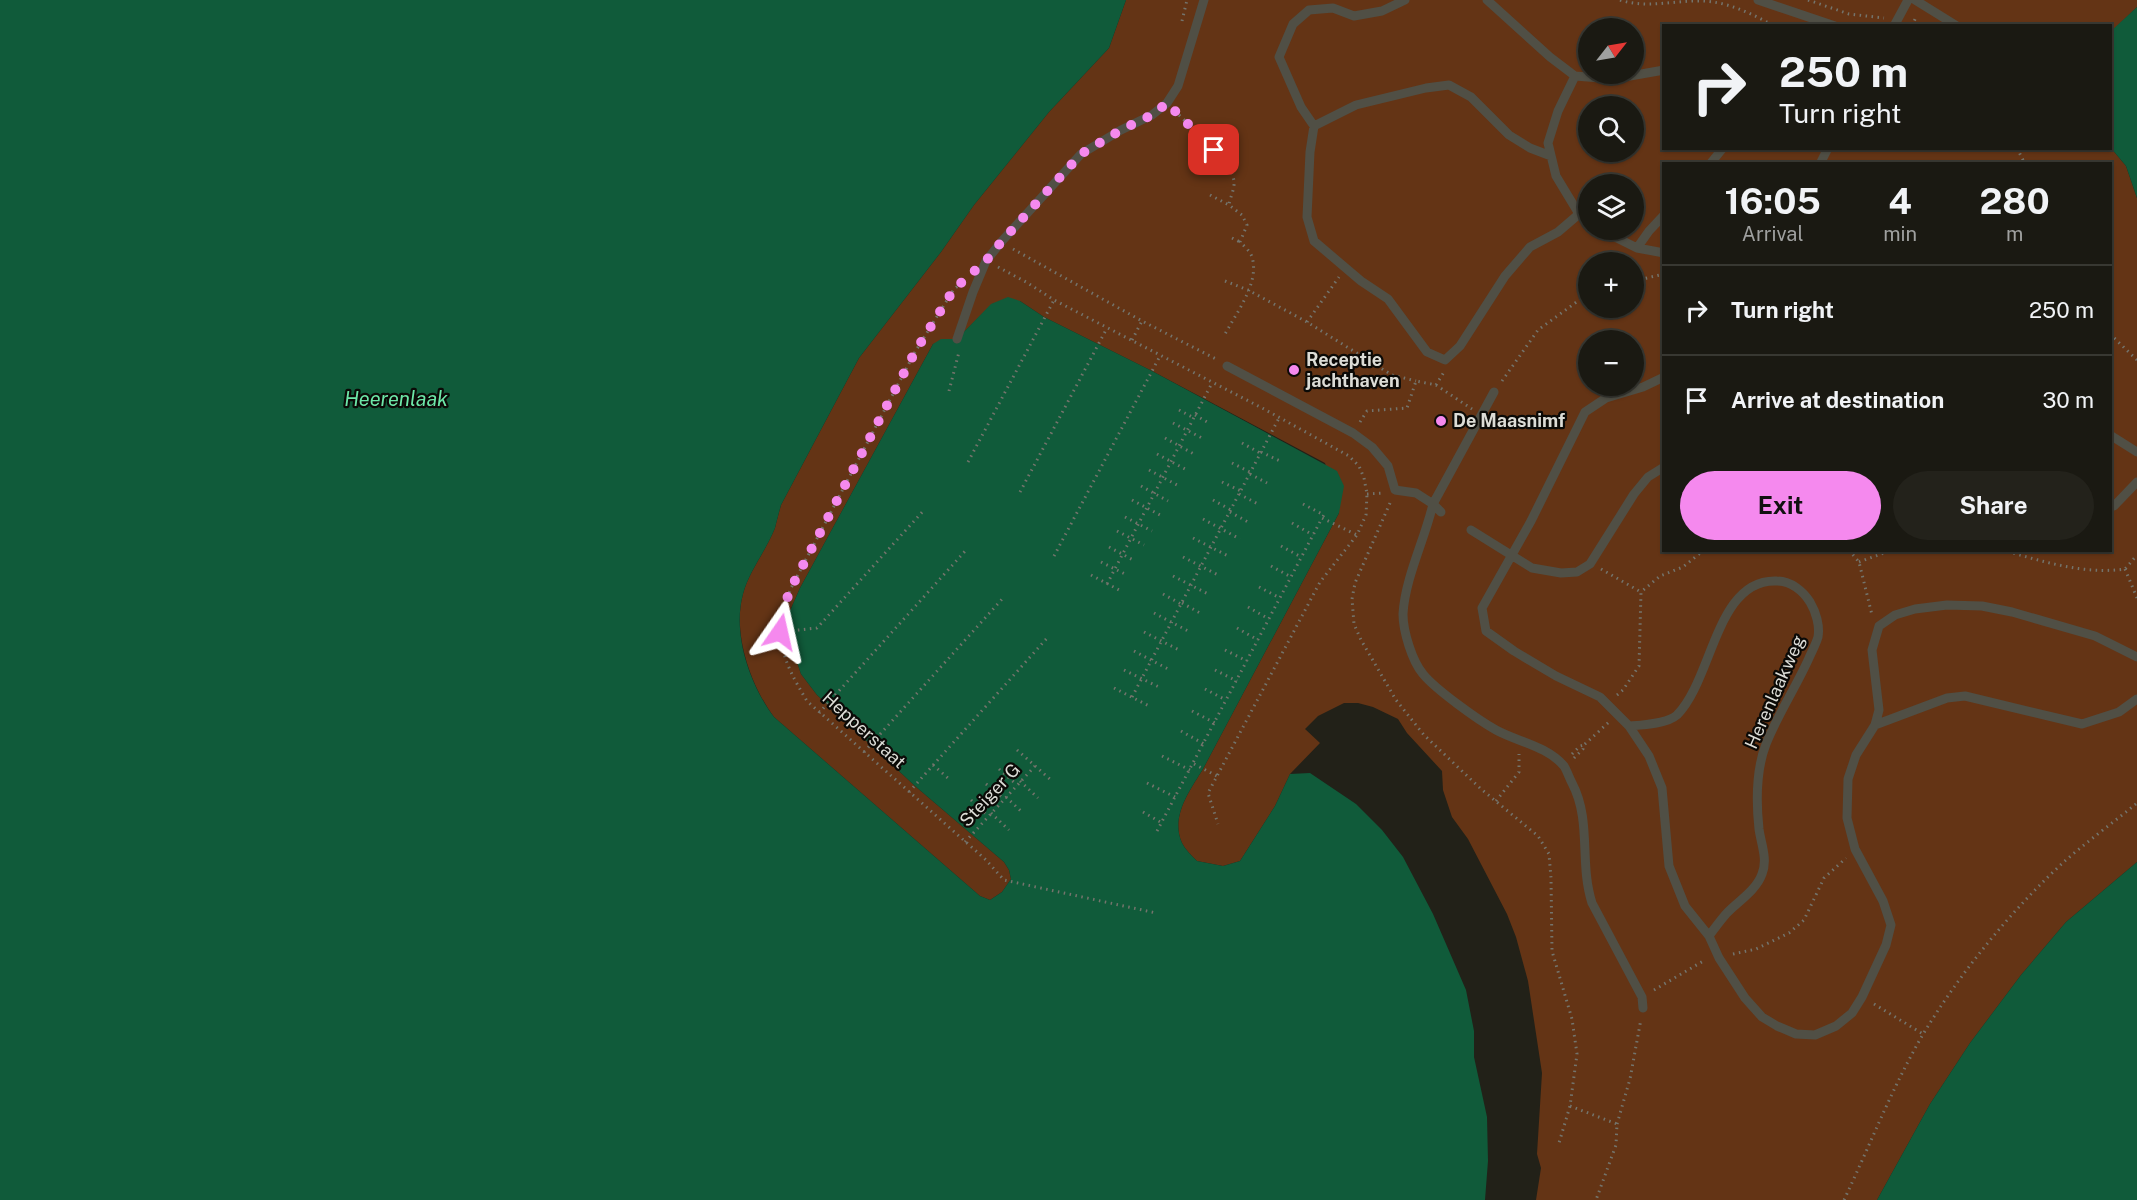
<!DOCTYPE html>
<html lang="en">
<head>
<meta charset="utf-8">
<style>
	body { margin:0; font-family:"Public Sans",sans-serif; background:#23221b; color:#f1f3f6; height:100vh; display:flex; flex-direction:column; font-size:22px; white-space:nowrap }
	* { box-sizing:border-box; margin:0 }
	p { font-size:20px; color:#9fa09f }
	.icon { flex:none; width:33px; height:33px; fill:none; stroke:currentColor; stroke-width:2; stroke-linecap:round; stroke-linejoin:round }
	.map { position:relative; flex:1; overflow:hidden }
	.drawer { position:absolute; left:1662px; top:162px; width:450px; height:390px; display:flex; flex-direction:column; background:#1a1912; border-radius:0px; box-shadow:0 2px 4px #0004,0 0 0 2px #383832 }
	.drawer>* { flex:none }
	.guide { position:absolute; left:1662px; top:24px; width:450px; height:126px; border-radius:0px; box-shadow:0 2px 4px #0004,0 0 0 2px #383832; background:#1a1912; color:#f1f3f6; overflow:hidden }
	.needle { width:39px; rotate:59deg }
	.tools { position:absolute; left:1578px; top:18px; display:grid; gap:12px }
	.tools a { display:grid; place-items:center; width:66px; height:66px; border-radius:50%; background:#1a1912; box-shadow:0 2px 4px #0004,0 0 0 2px #383832; font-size:30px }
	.pin { position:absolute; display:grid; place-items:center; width:51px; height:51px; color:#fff; margin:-26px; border-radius:12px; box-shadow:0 3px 9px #0006 }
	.me { position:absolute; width:66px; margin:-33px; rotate:11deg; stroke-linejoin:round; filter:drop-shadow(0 0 4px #0008) }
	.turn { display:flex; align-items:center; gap:21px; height:126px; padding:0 18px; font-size:27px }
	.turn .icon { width:78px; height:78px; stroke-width:2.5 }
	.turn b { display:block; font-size:42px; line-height:51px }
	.eta { display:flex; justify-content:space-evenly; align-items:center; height:102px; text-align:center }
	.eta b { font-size:36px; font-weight:700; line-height:42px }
	.button { display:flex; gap:12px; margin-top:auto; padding:12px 18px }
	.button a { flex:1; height:69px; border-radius:36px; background:#f589ee; color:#111; font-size:24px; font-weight:700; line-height:69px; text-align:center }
	.button a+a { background:#23221b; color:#f1f3f6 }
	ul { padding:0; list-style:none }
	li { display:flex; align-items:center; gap:18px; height:90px; padding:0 18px; border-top:2px solid #383832 }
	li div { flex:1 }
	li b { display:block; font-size:22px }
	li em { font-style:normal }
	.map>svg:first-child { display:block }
	.green { fill:#643415; fill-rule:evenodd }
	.water { fill:#105b3a }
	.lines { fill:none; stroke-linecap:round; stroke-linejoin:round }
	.path { stroke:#74746c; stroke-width:3; stroke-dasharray:1.5 4.5; stroke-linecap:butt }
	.service { stroke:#504f45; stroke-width:9 }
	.route { stroke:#f589ee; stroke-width:10; stroke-dasharray:0 18 }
	.poi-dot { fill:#f589ee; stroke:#0b0a07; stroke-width:2 }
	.labels { text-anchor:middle; stroke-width:4.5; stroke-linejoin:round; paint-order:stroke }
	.poi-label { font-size:18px; font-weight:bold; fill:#dcdcd6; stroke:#0b0a07; text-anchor:start }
	.street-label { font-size:18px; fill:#dcdcd6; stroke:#0b0a07 }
	.water-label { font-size:20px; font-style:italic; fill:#6de7a8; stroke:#0b0a07 }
</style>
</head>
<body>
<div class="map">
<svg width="2137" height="1200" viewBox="0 0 2137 1200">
	<rect width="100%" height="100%" fill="#222118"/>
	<!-- green -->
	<path class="green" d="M1126 0H2137V7L2134 10 2111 32 2110 26H1664V148H2111L2126 166 2137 198V862L2066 922 2021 975 1970 1043 1930 1104 1877 1200H1536L1541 1168 1537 1154 1542 1073 1528 981 1516 937 1507 914 1468 839 1452 817 1443 790 1442 771 1407 733 1398 719 1373 707 1358 703H1344L1318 716 1305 729 1320 743 1290 774 1275 806 1240 861 1223 866 1197 861C1192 856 1185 849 1182 843 1170 817 1190 790 1203 769L1339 513 1325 463 1152 371 1044 317 1020 301 992 304 957 339 933 344 800 588 789 613 793 650 801 674 817 695 915 786 1004 862 1009 870 1011 879 1002 892 990 900 980 896 774 717C751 686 732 633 743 594 749 571 766 551 775 528 777 520 779 512 781 505L859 358 941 252 974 205 1049 112 1109 48ZM1588 28H1634V74H1588ZM1588 106H1634V152H1588ZM1664 164H2110V550H1664ZM1588 184H1634V230H1588ZM1588 262H1634V308H1588ZM1588 340H1634V386H1588Z"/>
	<!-- water -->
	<path class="water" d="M0 0H1126L1109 48 1049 112 974 205 941 252 859 358 781 505C779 512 777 520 775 528 766 551 749 571 743 594 732 634 750 685 774 717L980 896 990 900 1002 892 1011 879 1009 870 1004 862 915 786 817 695 801 674 793 650 789 613 800 588 933 344 941 339H957L991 304 1008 297 1020 301 1044 317 1152 371 1337 471 1344 486 1339 513 1203 769C1190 790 1170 817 1182 843 1185 849 1192 856 1197 861L1223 866 1240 861 1275 806 1290 774 1310 773 1356 804 1382 830 1403 857 1433 914 1466 990 1474 1031V1057L1487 1117 1488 1161 1485 1200H0Z
		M2137 7V198L2126 166 2111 148 2110 32Z
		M2137 862V1200H1877L1930 1104 1970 1043 2021 975 2066 922Z"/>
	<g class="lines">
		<!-- path -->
		<path class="path" d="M1620 0C1647 9 1675 0 1703 1 1728 2 1753 14 1774 26
			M1808 0 1849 14 1884 18
			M1182 21 1187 0
			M1912 26 1916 17
			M1175 111C1192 129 1230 157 1234 181 1235 188 1230 198 1229 205L1242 215 1247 225 1240 242C1244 246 1250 251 1252 257 1260 283 1236 313 1224 336
			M2017 148 2025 164
			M1210 195 1229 205
			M1232 238 1240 242
			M1013 249 1142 321 1216 359
			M998 267 1026 282 1054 300 1264 409 1349 456 1359 466 1364 478 1367 494 1366 515 1357 535 1320 582 1208 793 1218 824
			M1225 281 1248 290 1307 322 1392 375 1416 381
			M1634 281 1664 274
			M962 283 954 289 915 352 791 588C773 637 781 658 807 701L986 860 1004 880 1156 913
			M1307 322 1339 277
			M2110 334 2137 360
			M1132 340 1142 321
			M1502 381 1538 330 1582 298 1588 296
			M1436 385 1472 409
			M949 391 959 352
			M1179 410 1194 418
			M1195 415 1209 423
			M1360 422 1367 411 1407 408 1416 381 1436 385 1444 372
			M1173 423 1202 438
			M1165 438 1194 454
			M1242 443 1260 453
			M1261 452 1280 461
			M1157 454 1185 469
			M968 462 1054 300
			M1232 463 1250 472
			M1149 470 1177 485
			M1250 474 1267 483
			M1222 482 1241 491
			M1141 486 1168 501
			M1020 492 1107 328
			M1239 494 1258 504
			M1367 494 1383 493
			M1132 500 1160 515
			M1213 500 1231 510
			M1390 503 1355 583 1352 599 1354 624 1361 640 1396 700 1424 735 1481 789 1538 836 1549 854 1551 878 1552 951 1572 1019 1577 1054 1570 1106 1559 1143
			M1303 504 1324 515 1322 518
			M1230 512 1248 522
			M1125 517 1152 531
			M1203 519 1240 539
			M1292 523 1313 535
			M1117 531 1144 545
			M1193 538 1230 557
			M1281 546 1301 557
			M1109 547 1135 561
			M1849 550 1859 562 1872 615
			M2002 550C2042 561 2083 575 2125 569L2137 555
			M1054 556 1160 356
			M1183 557 1220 576
			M1101 562 1127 575
			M1859 562 1892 550
			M1271 566 1291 577
			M1601 569 1641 592
			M2125 569 2137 598
			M1091 575 1121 591
			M1173 576 1210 595
			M1107 584 1212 383
			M1259 587 1280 598
			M1163 594 1181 604
			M1182 603 1200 613
			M1248 607 1269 619
			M1154 613 1190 632
			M1237 628 1258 640
			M780 632 817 628 925 509
			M1144 632 1181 651
			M1225 650 1247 661
			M1134 651 1170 670
			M1124 670 1161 688
			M1215 670 1237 681
			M1114 688 1151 707
			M1205 689 1226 700
			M1617 695 1623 690 1639 666 1641 592 1660 576 1683 567 1704 550
			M1132 697 1279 418
			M1192 711 1215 723
			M819 713 967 549
			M1181 731 1204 744
			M1017 750 1051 780
			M864 752 1004 597
			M1572 754 1580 746 1584 745
			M1162 756 1190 770
			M1574 758 1583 749 1584 745 1609 722
			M1194 764 1217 776
			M933 765 949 779
			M999 769 1017 785
			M1020 781 1038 798
			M1147 783 1175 797
			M986 784 1004 799
			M909 792 1048 637
			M1006 797 1023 813
			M971 800 988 816
			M1496 801 1519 772V754
			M1143 812 1162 823
			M991 813 1009 830
			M1157 831 1322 518 1357 535
			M965 842 1035 766
			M1733 954 1756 949 1789 933 1804 920 1824 878 1846 858
			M1654 990 1705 960
			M1874 1004 1923 1034
			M1570 1106 1617 1124 1616 1145 1596 1200
			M1617 1124 1630 1079 1641 1019
			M1844 1200C1870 1145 1892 1088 1922 1036 1959 974 2013 908 2066 860 2089 840 2114 822 2137 803"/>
		<!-- service -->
		<path class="service" d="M1405 0 1382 11 1354 16 1333 8 1309 10 1293 24 1279 57 1301 107 1314 126 1310 152 1307 217 1314 241 1361 281 1388 299 1427 352 1445 360 1460 346 1505 276 1530 247 1558 232 1579 214
			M1487 0 1550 57 1575 76
			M1758 0 1835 26
			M1915 0 1957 26
			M1894 26 1908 0
			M1314 126 1356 105 1426 88 1449 85 1471 97 1509 135 1530 148 1551 156
			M1710 164 1723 148
			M1820 164 1828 148
			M1588 221 1579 214 1556 176 1548 143 1558 111 1575 76 1613 79 1664 70
			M1601 230 1637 248 1664 253
			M1637 248 1649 231 1664 215
			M957 339 973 292 986 261 1002 241 1081 154 1121 130 1152 115 1167 103 1178 86 1204 0
			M1227 366 1353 433 1372 447 1388 466 1395 490 1416 493 1433 504C1425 539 1405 578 1403 614 1403 631 1412 661 1423 674 1435 689 1478 720 1496 730 1518 742 1547 746 1564 766 1567 771 1569 777 1572 783 1592 821 1579 863 1592 903L1642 997 1643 1008
			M1664 377 1643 387 1606 398 1585 412 1531 521 1482 608 1486 631 1514 651 1556 676 1600 697 1629 726 1649 756 1662 788 1669 866 1685 906 1709 936 1719 958 1745 998 1762 1017 1777 1026 1796 1034 1815 1035 1836 1026 1852 1013 1862 997 1886 945 1891 925 1883 901 1855 849 1847 818 1848 779 1856 755 1875 725 1879 710 1872 650 1879 626 1895 615 1915 609 1947 605 1982 606 2012 612 2095 636 2137 657
			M2110 435 2137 452
			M2110 507 2114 506 2137 482
			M1441 512 1433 504 1494 392
			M1471 530 1532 568 1561 573 1577 572 1590 564 1634 494 1648 477 1664 467
			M1875 725 1947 698 1965 696 2082 724 2119 712 2137 699
			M1629 726C1642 725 1667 724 1677 715 1713 679 1716 578 1777 581 1791 581 1803 591 1810 602 1816 612 1820 626 1818 637 1816 644 1812 651 1809 658 1796 687 1778 714 1766 744 1756 770 1756 801 1759 829 1761 844 1768 859 1762 874 1756 891 1737 902 1726 914 1720 921 1714 929 1709 936"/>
	</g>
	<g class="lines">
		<!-- route -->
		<path class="route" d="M780 632 782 612 791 588 915 352 954 289 986 261 1002 241 1081 154 1121 130 1152 115 1167 103 1214 150"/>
	</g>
	<!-- markers -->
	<g class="poi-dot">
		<circle cx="1294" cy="370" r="6"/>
		<circle cx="1441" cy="421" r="6"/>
	</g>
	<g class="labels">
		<!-- poi labels -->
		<g class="poi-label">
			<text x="1306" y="366">Receptie<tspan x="1306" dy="21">jachthaven</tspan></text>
			<text x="1453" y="427">De Maasnimf</text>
		</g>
		<!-- street labels -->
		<g class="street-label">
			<text transform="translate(1775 692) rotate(-66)" y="6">Herenlaakweg</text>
			<text transform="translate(864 730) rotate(42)" y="6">Hepperstaat</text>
			<text transform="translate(990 795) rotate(-47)" y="6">Steiger G</text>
		</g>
		<!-- water labels -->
		<g class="water-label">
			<text x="396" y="406">Heerenlaak</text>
		</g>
	</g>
</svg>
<div class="tools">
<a><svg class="needle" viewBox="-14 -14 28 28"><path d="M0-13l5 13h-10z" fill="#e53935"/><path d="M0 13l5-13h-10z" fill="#9fa09f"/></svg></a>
<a><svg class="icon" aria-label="search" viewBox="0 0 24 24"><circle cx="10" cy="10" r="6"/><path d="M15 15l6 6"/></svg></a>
<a><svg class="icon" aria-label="layers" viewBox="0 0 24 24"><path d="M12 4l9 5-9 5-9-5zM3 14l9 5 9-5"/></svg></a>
<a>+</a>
<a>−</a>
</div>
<div class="pin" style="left:1214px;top:150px;background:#d93025"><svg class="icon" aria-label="arrive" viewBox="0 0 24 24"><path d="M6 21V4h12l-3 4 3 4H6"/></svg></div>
<svg class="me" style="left:780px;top:632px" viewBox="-20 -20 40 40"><path d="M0-17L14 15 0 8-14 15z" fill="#f589ee" stroke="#fff" stroke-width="4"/></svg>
<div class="guide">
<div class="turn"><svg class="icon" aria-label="right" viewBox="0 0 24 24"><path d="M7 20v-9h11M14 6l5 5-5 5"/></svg><div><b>250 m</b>Turn right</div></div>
</div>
<section class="drawer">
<div class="eta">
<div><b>16:05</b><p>Arrival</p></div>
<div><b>4</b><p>min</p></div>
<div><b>280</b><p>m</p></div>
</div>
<ul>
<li><svg class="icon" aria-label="right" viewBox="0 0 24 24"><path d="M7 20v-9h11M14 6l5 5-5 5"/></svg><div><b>Turn right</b></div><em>250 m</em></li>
<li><svg class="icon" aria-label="arrive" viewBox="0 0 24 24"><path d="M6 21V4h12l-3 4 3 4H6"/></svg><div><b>Arrive at destination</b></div><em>30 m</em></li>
</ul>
<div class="button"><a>Exit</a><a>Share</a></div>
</section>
</div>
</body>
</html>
